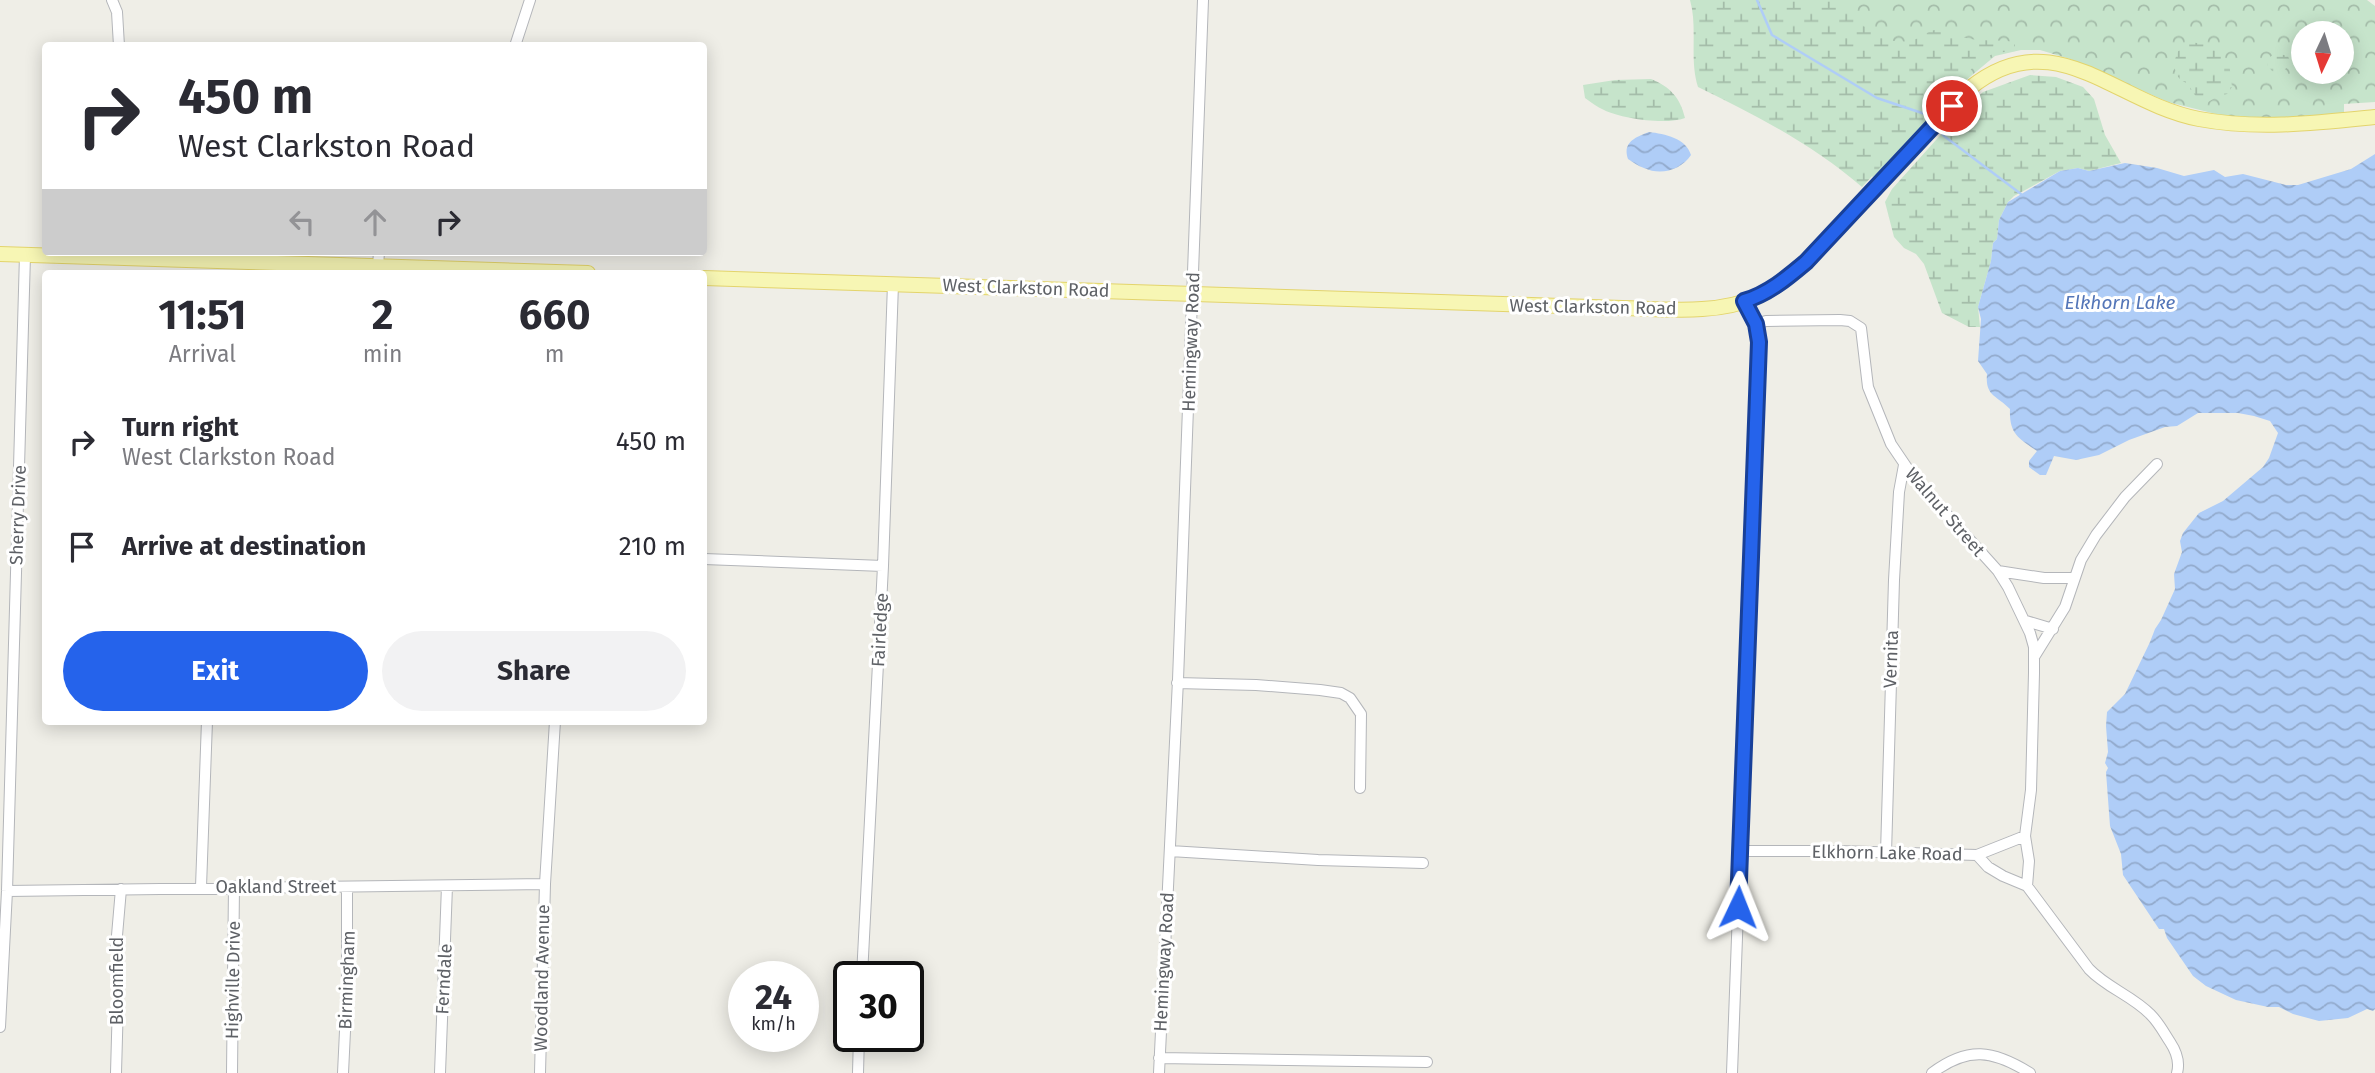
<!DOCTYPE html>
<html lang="en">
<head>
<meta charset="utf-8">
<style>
	body { margin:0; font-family:"Fira Sans",sans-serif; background:#f2f2f3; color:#2b2b33; height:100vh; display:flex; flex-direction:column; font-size:26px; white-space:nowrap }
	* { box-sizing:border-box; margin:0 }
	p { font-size:23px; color:#7c7c81 }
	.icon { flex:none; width:38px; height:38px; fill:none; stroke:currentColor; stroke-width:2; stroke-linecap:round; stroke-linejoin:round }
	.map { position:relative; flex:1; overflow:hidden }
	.panel { position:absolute; left:42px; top:270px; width:665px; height:455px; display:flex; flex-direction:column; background:#fff; border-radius:7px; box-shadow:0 4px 18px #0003 }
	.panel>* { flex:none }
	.guide { position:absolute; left:42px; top:42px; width:665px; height:214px; border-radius:7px; box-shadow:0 4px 18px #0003; background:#fff; color:#2b2b33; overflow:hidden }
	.needle { width:46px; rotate:184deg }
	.controls { position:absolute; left:2291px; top:21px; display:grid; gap:14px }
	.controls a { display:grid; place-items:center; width:63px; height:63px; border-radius:50%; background:#fff; box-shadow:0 4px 18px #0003; font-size:35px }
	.speed { position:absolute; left:728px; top:961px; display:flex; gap:14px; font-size:35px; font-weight:700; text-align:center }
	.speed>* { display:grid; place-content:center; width:91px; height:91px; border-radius:50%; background:#fff; box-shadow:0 4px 18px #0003; line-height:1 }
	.speed small { font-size:18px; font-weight:400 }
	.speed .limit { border:4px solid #111; border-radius:10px; background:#fff; color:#111 }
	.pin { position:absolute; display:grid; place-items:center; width:60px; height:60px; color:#fff; margin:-30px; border:4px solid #fff; border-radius:50%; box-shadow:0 2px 7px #0007 }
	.me { position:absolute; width:77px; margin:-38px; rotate:2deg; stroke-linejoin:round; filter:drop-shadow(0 0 5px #0008) }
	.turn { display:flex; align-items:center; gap:24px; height:147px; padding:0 21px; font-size:32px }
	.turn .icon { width:91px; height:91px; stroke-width:2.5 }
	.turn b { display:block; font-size:49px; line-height:60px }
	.lanes { display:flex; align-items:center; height:66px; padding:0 21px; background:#0003; justify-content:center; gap:35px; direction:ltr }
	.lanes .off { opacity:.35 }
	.eta { display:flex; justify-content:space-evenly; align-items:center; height:119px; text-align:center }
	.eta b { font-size:42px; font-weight:700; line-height:49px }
	.action { display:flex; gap:14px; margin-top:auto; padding:14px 21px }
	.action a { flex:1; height:80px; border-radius:42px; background:#2563eb; color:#fff; font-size:28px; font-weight:700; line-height:80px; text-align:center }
	.action a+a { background:#f2f2f3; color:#2b2b33 }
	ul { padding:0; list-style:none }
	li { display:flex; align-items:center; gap:21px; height:105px; padding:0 21px }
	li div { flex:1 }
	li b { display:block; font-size:26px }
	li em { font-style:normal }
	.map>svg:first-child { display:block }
	.forest { fill:url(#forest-crowns); fill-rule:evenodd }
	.wetland { fill:url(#wetland-marsh) }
	.water { fill:url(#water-waves) }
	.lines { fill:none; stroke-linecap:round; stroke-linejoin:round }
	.stream { stroke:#afcdf7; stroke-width:2.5 }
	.minor-casing { stroke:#b4b6ba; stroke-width:12 }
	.major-casing { stroke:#e3d46c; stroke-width:16 }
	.minor { stroke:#fff; stroke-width:10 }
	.major { stroke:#f7f6b4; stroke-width:14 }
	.route-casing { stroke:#184099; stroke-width:18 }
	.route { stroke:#2563eb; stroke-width:12 }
	.labels { text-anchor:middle; stroke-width:6; stroke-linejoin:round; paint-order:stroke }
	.street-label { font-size:18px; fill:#5e6166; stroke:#fff }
	.water-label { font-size:19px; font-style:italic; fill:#5476b8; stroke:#fff }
</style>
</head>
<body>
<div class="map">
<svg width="2375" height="1073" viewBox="0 0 2375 1073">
	<defs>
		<pattern id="forest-crowns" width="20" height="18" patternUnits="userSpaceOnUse" patternTransform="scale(1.75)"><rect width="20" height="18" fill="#c6e4cb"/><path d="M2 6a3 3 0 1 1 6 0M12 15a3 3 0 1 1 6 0" fill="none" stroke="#a4bca9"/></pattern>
		<pattern id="wetland-marsh" width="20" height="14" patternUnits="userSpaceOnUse" patternTransform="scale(1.75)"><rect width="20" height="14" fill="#c6e4cb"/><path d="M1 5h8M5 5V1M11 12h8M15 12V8" fill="none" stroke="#a4bca9"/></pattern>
		<pattern id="water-waves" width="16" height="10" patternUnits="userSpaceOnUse" patternTransform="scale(1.75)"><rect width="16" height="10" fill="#afcdf7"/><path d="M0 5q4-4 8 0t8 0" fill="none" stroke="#92aacc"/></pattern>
	</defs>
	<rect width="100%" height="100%" fill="#efeee7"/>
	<!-- forest -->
	<path class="forest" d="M1774 0H2367L2375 6V102L2344 104V113L2269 119 2228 117 2168 102 2070 59 2040 50H2021L1995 56 1965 81 1873 177 1771 80ZM2303 33H2342V72H2303Z"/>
	<!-- wetland -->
	<path class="wetland" d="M1690 0H1840C1858 23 1883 50 1916 39 1922 37 1928 31 1935 30 1947 29 1955 36 1966 38 1982 42 1999 39 2015 42V51L1994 53 1976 64 1862 187C1813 145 1756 115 1698 87 1689 59 1698 28 1690 0Z
		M2187 42 2207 44 2229 62 2232 87 2227 94 2218 96 2208 102 2198 99C2194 95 2192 89 2188 85 2186 82 2181 81 2179 78 2170 67 2176 48 2187 42Z
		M2275 53 2288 56 2290 62 2282 74 2277 77 2267 65 2269 58Z
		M2030 75 2056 77 2083 87 2094 99 2105 135 2121 163 2089 171 2078 168 2060 171 2014 196 2008 202 1999 220 1997 239 1993 243 1991 261 1978 307 1980 327H1969L1942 313 1924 264 1916 254 1904 248 1894 237 1885 202 1892 189 1962 111 1983 92Z
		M1651 79C1670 87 1680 97 1685 118 1666 125 1622 119 1604 110 1597 107 1591 102 1585 98L1583 85 1615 80Z"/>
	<!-- water -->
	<path class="water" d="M1649 132C1665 134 1686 138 1691 155 1681 170 1661 176 1644 168 1638 166 1633 162 1628 159 1622 142 1636 137 1649 132Z
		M2375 154V1009L2373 1011 2367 1009 2348 1018 2319 1021 2293 1014 2279 1007H2268L2236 1000 2206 986 2193 976 2167 938 2164 929H2159L2123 875 2121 854 2110 826 2106 772 2108 768 2105 763 2108 752 2106 726 2107 712 2125 694 2150 642 2155 629 2161 620 2175 589 2174 574 2182 552 2180 541 2183 533 2199 513 2223 501 2263 467 2269 458 2278 433 2270 421 2254 416 2238 413H2198L2177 426 2165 427 2129 440 2099 455 2076 460 2054 456 2046 475H2040L2029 467V461L2037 451C2018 438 2009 434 2010 409 1996 395 1985 396 1987 374L1978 361 1981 319 1978 307 1991 261 1993 243 1997 239 1999 220 2008 202 2060 171 2078 168 2089 171 2125 163 2157 168 2184 176 2214 170 2225 177 2243 174 2286 185H2298L2351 169Z"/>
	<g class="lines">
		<!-- stream -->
		<path class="stream" d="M1757 0 1772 35 1877 98 1928 115 1932 120
			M1938 128 1944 136 2021 194"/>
		<!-- minor casing -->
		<g class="minor-casing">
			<path id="minor" d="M112 0 117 12 119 46
				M515 46 530 0
				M378 266 379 252
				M1756 324 1766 321 1840 320 1850 321 1861 328 1868 387 1891 444 1914 478 1998 571 2008 587 2030 633 2034 647V673L2031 790 2025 836 1977 855
				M704 559 883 566
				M1998 571 2044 578H2074
				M2026 621 2053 629
				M2034 657 2065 607 2081 560 2096 535 2125 497 2157 464
				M1177 683 1256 685 1320 690 1341 693 1350 698 1361 714 1360 788
				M2025 836 2029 861 2027 886
				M1170 851 1318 860 1423 863
				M1740 851H1838L1977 855 1988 867 2003 876 2027 886 2089 969C2107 988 2133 996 2151 1015 2159 1023 2164 1033 2170 1042 2176 1051 2180 1062 2177 1073
				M1886 853 1894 580 1899 492 1904 465
				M201 887 207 721
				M7 891 545 884
				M862 976 883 566 893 284
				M0 1027 7 891 25 255
				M1159 1058 1427 1062
				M116 1073 119 965 116 947 121 889
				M232 1073 234 886
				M343 1073 347 989V887
				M440 1073 447 886
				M540 1073 545 884 555 721
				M858 1073 859 1036
				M1159 1073 1178 680 1203 0
				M1732 1073 1759 342 1756 324 1744 301
				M1932 1073C1968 1046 1993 1050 2030 1073"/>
		</g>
		<!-- major casing -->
		<g class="major-casing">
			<path id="major" d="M0 254 588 273
				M704 278 1622 308C1666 309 1716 315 1757 297 1775 289 1791 275 1806 262L1970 88C2054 20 2115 103 2199 119 2258 130 2316 123 2375 117"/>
		</g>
		<!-- minor -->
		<use href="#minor" class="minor"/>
		<!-- major -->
		<use href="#major" class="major"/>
	</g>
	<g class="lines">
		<!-- route casing -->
		<g class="route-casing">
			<path id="route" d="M1738 907 1759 342 1756 324 1744 301C1768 294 1787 278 1806 262L1952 106"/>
		</g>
		<!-- route -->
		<use href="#route" class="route"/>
	</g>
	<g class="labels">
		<!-- street labels -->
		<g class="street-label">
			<text transform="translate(1026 288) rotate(2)" y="6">West Clarkston Road</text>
			<text transform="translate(1593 307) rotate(1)" y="6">West Clarkston Road</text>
			<text transform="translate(1191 342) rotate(-88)" y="6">Hemingway Road</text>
			<text transform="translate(1945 512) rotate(49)" y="6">Walnut Street</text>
			<text transform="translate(18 515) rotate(-88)" y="6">Sherry Drive</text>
			<text transform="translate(880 630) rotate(-87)" y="6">Fairledge</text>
			<text transform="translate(1891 659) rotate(-88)" y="6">Vernita</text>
			<text transform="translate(1887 853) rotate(1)" y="6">Elkhorn Lake Road</text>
			<text x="276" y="893">Oakland Street</text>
			<text transform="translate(1164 962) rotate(-87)" y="6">Hemingway Road</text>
			<text transform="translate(542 978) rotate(-89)" y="6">Woodland Avenue</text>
			<text transform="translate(444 979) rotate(-87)" y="6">Ferndale</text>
			<text transform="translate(233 980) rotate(-89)" y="6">Highville Drive</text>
			<text transform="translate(347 980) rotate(-88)" y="6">Birmingham</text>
			<text transform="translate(117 981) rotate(-90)" y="6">Bloomfield</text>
		</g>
		<!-- water labels -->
		<g class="water-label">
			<text x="2120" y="309">Elkhorn Lake</text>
		</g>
	</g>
</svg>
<div class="controls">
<a><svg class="needle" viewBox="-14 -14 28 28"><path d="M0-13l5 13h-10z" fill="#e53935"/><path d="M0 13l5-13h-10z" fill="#7c7c81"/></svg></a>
</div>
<div class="speed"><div>24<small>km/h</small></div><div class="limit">30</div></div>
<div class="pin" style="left:1952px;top:106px;background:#d93025"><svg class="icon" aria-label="arrive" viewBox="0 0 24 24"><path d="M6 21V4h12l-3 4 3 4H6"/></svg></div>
<svg class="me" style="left:1738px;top:907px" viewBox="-20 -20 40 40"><path d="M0-17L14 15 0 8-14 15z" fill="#2563eb" stroke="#fff" stroke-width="4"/></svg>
<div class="guide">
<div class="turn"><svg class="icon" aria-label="right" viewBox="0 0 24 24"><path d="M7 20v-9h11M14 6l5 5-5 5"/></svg><div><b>450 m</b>West Clarkston Road</div></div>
<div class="lanes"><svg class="icon off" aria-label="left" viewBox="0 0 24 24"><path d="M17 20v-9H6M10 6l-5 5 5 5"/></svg><svg class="icon off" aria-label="ahead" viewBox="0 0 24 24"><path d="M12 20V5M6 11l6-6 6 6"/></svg><svg class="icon" aria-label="right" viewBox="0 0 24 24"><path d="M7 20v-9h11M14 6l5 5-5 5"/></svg></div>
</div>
<section class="panel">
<div class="eta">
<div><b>11:51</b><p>Arrival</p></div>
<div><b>2</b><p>min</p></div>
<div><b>660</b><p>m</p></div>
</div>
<ul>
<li><svg class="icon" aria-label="right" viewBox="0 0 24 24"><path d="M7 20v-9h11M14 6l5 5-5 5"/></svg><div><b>Turn right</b><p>West Clarkston Road</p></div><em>450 m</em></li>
<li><svg class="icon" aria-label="arrive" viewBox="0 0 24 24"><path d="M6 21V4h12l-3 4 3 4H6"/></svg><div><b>Arrive at destination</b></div><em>210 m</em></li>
</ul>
<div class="action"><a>Exit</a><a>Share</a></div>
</section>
</div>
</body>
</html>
